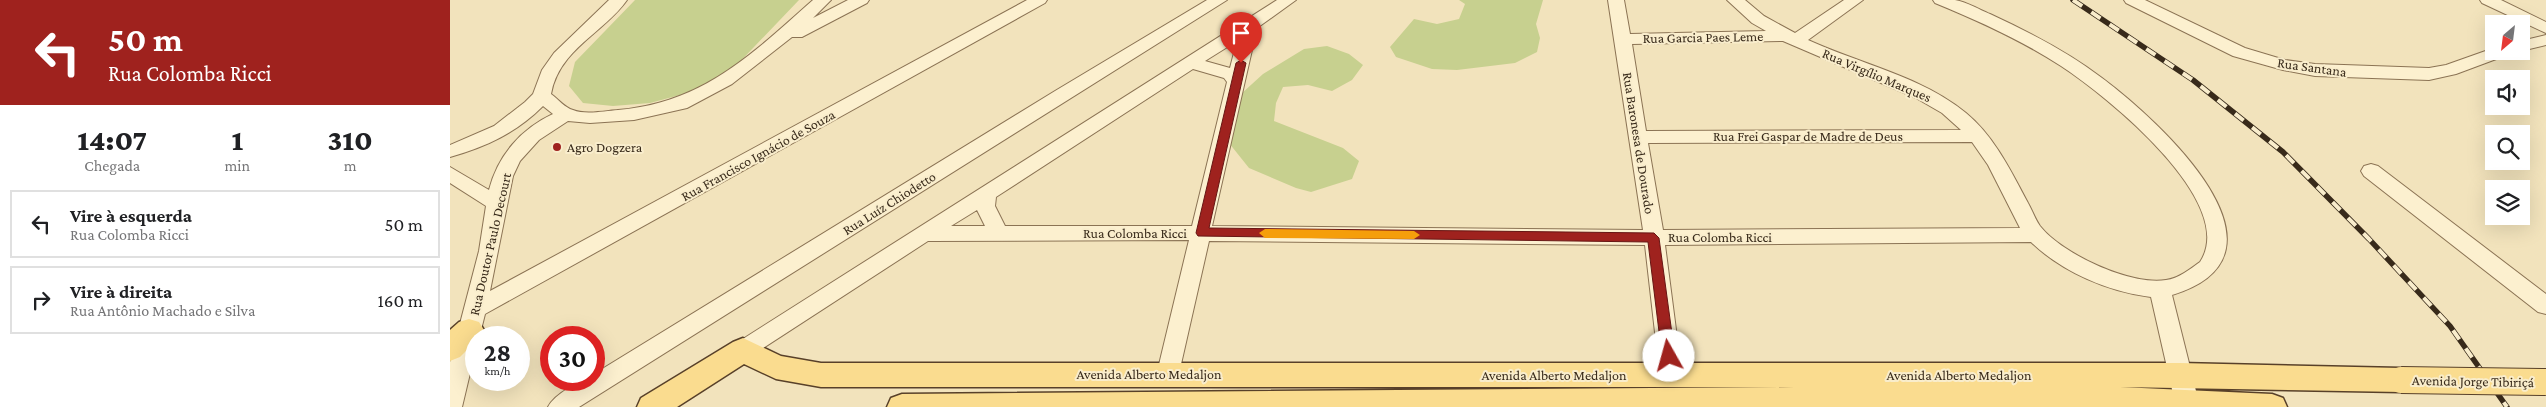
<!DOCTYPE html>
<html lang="pt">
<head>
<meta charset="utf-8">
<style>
	body { margin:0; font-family:"Crimson Pro",serif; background:#f6f6f6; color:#202124; height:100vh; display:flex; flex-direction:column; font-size:19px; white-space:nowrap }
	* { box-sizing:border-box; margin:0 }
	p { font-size:16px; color:#757577 }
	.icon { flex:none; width:28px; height:28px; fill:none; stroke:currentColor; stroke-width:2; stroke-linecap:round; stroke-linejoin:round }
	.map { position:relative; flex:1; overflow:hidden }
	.side { display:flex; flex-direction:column; background:#fff; width:450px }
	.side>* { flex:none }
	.banner { background:#9f221e; color:#fff; overflow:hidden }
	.needle { width:32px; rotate:208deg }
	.controls { position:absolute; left:2035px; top:15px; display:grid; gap:10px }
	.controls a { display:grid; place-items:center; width:45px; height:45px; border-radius:0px; background:#fff; box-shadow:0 5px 20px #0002; font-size:25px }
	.speed { position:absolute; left:15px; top:326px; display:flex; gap:10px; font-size:25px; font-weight:700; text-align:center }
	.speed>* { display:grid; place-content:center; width:65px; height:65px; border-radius:50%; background:#fff; box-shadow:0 5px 20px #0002; line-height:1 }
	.speed small { font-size:12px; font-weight:400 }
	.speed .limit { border:8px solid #d22; background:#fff; color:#111 }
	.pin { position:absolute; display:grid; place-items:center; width:42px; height:42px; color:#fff; margin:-51px -21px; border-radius:50% 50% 50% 0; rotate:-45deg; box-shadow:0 0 5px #0007 }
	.pin .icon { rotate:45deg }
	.me { position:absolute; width:55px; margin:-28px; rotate:353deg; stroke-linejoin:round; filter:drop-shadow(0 0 4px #0008) }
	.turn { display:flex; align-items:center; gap:18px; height:105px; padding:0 25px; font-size:22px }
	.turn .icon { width:65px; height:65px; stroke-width:2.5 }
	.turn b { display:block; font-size:35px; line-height:42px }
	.eta { display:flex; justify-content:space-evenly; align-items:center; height:85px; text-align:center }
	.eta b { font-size:30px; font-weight:800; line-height:35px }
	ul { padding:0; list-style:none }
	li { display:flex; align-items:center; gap:15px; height:68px; margin:0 10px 8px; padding:0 15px; border:2px solid #e0e0e0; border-radius:0px }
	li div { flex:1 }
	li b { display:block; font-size:19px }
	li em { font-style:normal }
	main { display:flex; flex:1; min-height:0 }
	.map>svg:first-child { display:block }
	.green { fill:#c7d08f }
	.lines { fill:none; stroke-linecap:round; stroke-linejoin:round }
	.minor-casing { stroke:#8b7354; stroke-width:2 }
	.major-casing { stroke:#584029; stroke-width:3 }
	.minor { fill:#fcf0cf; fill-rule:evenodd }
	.major { fill:#fadc8f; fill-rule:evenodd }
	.rail-casing { stroke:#382a1a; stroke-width:5.5 }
	.rail { stroke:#f9edcc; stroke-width:4; stroke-dasharray:11; stroke-linecap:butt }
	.major-bridge-casing { stroke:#584029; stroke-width:28; stroke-linecap:butt }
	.major-bridge { stroke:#fadc8f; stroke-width:26 }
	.route { fill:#9f221e; stroke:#671614 }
	.slow { fill:#f59e0b }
	.poi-dot { fill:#9f221e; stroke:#f9edcc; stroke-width:2 }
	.labels { text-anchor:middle; stroke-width:4; stroke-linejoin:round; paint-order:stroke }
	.street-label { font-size:14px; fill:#382a1a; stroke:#f9edcc }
	.poi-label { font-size:14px; fill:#382a1a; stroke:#f9edcc; text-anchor:start }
</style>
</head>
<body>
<main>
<section class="side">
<div class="banner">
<div class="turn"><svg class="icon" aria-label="left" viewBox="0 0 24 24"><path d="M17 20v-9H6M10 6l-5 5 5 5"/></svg><div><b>50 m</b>Rua Colomba Ricci</div></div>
</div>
<div class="eta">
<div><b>14:07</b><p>Chegada</p></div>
<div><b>1</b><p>min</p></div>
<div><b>310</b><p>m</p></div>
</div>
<ul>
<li><svg class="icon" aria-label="left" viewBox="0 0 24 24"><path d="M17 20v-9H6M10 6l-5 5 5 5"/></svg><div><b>Vire à esquerda</b><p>Rua Colomba Ricci</p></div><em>50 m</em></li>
<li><svg class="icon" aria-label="right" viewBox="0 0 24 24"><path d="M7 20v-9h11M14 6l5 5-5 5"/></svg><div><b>Vire à direita</b><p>Rua Antônio Machado e Silva</p></div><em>160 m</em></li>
</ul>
</section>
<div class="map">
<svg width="2096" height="407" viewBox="0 0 2096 407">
	<rect width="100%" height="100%" fill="#f2e3bc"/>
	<!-- green -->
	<path class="green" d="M185 0H349L283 69 245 91 200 103 163 106 133 103 119 86 125 62Z
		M1009 0H1093L1086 24 1090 38 1087 52 1065 63 1007 70 982 69 946 57 940 47 964 19 987 24 1009 19 1015 4Z
		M877 46 899 54 913 65 902 80 882 91 858 85 833 87 826 103 824 121 893 148 909 161 902 179 861 192 846 188 799 168 775 138 780 104 813 74 854 49Z"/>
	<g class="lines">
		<!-- minor casing -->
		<g class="minor-casing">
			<path id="minor" d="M159 0H177C154 33 109 49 101 94 108 99 115 108 123 110 135 115 155 111 168 110 253 103 302 54 363 0H381L363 18 398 0H419L417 3 352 37H342L282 84 237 108 184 120 140 123 118 121 89 140 70 161 63 176 40 291 577 0H597L595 3 35 314 29 338H26V348L12 407H0V362L29 251 36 206 0 183V167L39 190C48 155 71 129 103 114L93 106C66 133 36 147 0 157V145L44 126 75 102 83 94 92 70 104 53Z
				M757 0H777L129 407H98C105 394 129 380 144 380V374L605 91Z
				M827 0H846L807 28 762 226 1193 230 1158 0H1174L1180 34 1316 31 1302 23 1277 0H1295L1314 16 1345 33 1394 0H1413L1358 40C1410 64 1471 76 1516 113 1544 136 1561 171 1578 203 1582 210 1585 219 1590 226 1612 254 1681 286 1716 280 1728 279 1740 269 1750 262 1790 202 1654 94 1611 66 1571 40 1529 21 1485 3L1483 0C1490 0 1498 0 1505 0 1517 2 1530 10 1540 14 1579 32 1618 52 1652 78 1707 119 1857 254 1722 295L1750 407H1726L1701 297C1659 292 1612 272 1581 242L1215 245 1232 376 1229 383 1221 385 1213 383 1210 376 1195 245 759 241 729 373 726 380 718 382 710 380 707 373 739 240 478 241 301 356 293 359 285 356 282 350 285 344ZM787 41 780 68 755 61ZM1333 41 1466 98 1492 113 1511 130 1196 131 1182 44ZM743 69 774 78 777 82 742 226H555L545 206 546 197ZM1522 142 1538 165 1570 228 1213 230 1198 143ZM527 210 535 226H501Z
				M1674 0H1695L1795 48 1835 60 1865 64 1979 68 1996 65 2044 48V51H2060L2057 55 2006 74 1979 80 1865 76 1833 70 1783 56 1676 3Z
				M2030 0H2051L2096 22V33L2032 3Z
				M2096 35V45L2071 51V41Z
				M1921 164 1928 166 2096 294V314L2088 312 1914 176 1911 171 1914 166Z"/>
		</g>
		<!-- major casing -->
		<g class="major-casing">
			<path id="major" d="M19 319 29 322 34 330 30 338H26V341L10 357 0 361V330L9 322Z
				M293 338 331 356 371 363H1730L1951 368 1962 371 1966 380 1962 389 1951 392 1670 387 1822 394 1833 398 1837 407H437L441 398 452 394 1345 387H371L326 379 294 364 227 407H187L191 398 283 342Z"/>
		</g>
		<!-- minor -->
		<use href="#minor" class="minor"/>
		<!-- major -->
		<use href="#major" class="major"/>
		<!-- rail casing -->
		<g class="rail-casing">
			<path id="rail" d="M1623 0 1743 80 1833 152 1919 239 2000 326 2057 407"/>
		</g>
		<!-- rail -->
		<use href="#rail" class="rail"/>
		<!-- major-bridge casing -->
		<g class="major-bridge-casing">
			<path id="major-bridge" d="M1951 380 2096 382"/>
		</g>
		<!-- major-bridge -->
		<use href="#major-bridge" class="major-bridge"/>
	</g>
	<!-- route -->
	<path class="route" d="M791 60 796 63 759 228 1204 233 1209 238 1225 356 1223 360 1219 361 1212 356 1198 242 748 236 746 233 786 63Z"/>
	<!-- slow -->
	<path class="slow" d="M815 229 964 231 970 235 964 239 815 238 809 233Z"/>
	<!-- markers -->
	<circle class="poi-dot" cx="107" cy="147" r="5"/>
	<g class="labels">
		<!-- street labels -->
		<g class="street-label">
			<text transform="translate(1253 37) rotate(-1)" y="5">Rua Garcia Paes Leme</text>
			<text transform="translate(1862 67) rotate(8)" y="5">Rua Santana</text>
			<text transform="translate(1427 75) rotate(23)" y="5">Rua Virgílio Marques</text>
			<text x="1358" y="141">Rua Frei Gaspar de Madre de Deus</text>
			<text transform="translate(1189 143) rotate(81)" y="5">Rua Baronesa de Dourado</text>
			<text transform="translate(308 155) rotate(-29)" y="5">Rua Francisco Ignácio de Souza</text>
			<text transform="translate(439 203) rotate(-32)" y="5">Rua Luíz Chiodetto</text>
			<text x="685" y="238">Rua Colomba Ricci</text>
			<text x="1270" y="242">Rua Colomba Ricci</text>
			<text transform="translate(40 244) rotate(-77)" y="5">Rua Doutor Paulo Decourt</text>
			<text x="699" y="379">Avenida Alberto Medaljon</text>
			<text x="1104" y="380">Avenida Alberto Medaljon</text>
			<text x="1509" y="380">Avenida Alberto Medaljon</text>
			<text transform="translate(2023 381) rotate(1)" y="5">Avenida Jorge Tibiriçá</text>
		</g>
		<!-- poi labels -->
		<g class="poi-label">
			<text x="117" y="152">Agro Dogzera</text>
		</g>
	</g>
</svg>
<div class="controls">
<a><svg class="needle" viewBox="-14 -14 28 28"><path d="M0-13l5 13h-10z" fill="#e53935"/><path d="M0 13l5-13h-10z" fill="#757577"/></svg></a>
<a><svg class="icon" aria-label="sound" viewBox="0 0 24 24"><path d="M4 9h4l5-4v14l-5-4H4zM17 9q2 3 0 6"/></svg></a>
<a><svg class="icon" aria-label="search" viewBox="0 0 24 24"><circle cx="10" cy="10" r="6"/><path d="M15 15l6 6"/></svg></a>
<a><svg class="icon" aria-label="layers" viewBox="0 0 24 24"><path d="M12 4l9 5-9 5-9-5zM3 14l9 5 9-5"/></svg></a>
</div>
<div class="speed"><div>28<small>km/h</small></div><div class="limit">30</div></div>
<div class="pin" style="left:791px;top:63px;background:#d93025"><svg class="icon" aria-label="arrive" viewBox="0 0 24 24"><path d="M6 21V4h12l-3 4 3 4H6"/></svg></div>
<svg class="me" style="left:1219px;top:356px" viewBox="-20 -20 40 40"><circle r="19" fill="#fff"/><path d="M0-13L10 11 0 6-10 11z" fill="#9f221e"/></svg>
</div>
</main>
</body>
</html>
